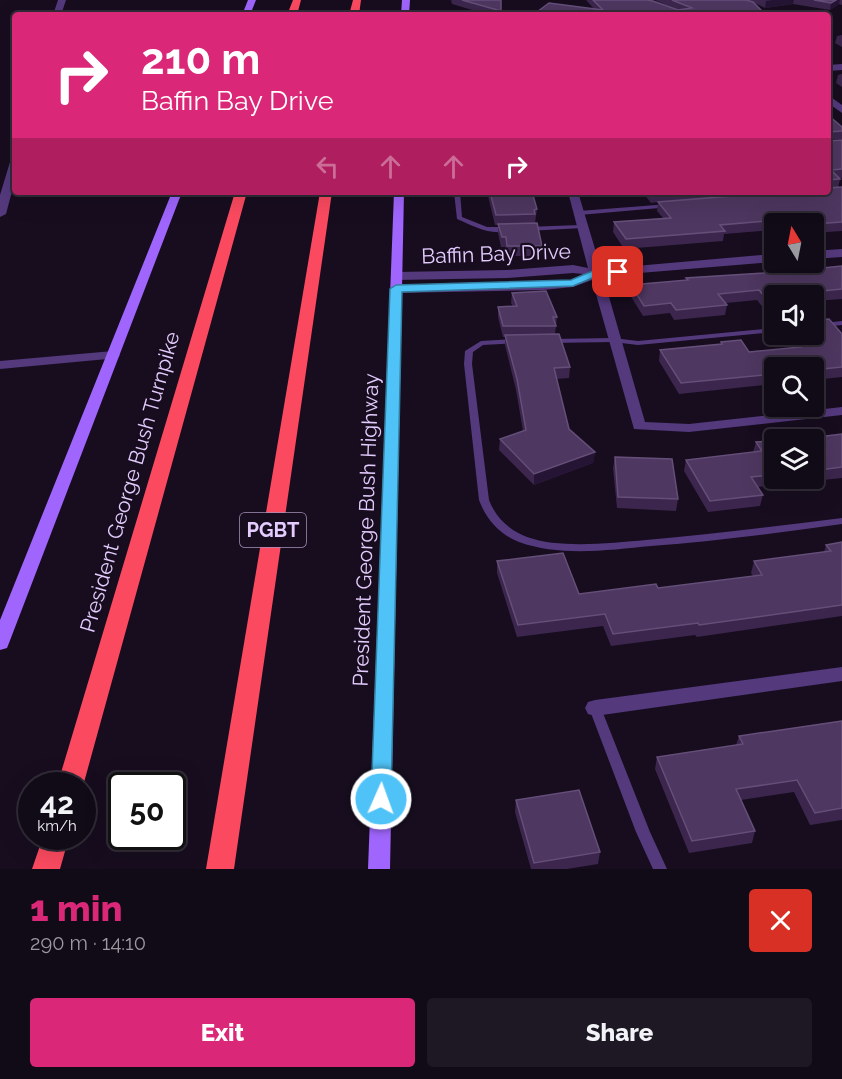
<!DOCTYPE html>
<html lang="en">
<head>
<meta charset="utf-8">
<style>
	body { margin:0; font-family:Raleway,sans-serif; background:#1e1824; color:#f1f3f6; height:100vh; display:flex; flex-direction:column; font-size:22px; white-space:nowrap }
	* { box-sizing:border-box; margin:0 }
	p { font-size:20px; color:#9c9aa1 }
	.icon { flex:none; width:33px; height:33px; fill:none; stroke:currentColor; stroke-width:2; stroke-linecap:round; stroke-linejoin:round }
	.map { position:relative; height:869px; overflow:hidden }
	.drawer { display:flex; flex-direction:column; background:#110a17; flex:1 }
	.drawer>* { flex:none }
	.banner { position:absolute; left:12px; top:12px; width:819px; height:183px; border-radius:6px; box-shadow:0 6px 24px #0002,0 0 0 2px #302b36; background:#db2777; color:#fff; overflow:hidden }
	.needle { width:39px; rotate:350deg }
	.tools { position:absolute; left:764px; top:213px; display:grid; gap:12px }
	.tools a { display:grid; place-items:center; width:60px; height:60px; border-radius:6px; background:#110a17; box-shadow:0 6px 24px #0002,0 0 0 2px #302b36; font-size:30px }
	.speed { position:absolute; left:18px; top:772px; display:flex; gap:12px; font-size:30px; font-weight:700; text-align:center }
	.speed>* { display:grid; place-content:center; width:78px; height:78px; border-radius:50%; background:#110a17; box-shadow:0 6px 24px #0002,0 0 0 2px #302b36; line-height:1 }
	.speed small { font-size:15px; font-weight:400 }
	.speed .limit { border:3px solid #111; border-radius:9px; background:#fff; color:#111 }
	.pin { position:absolute; display:grid; place-items:center; width:51px; height:51px; color:#fff; margin:-26px; border-radius:12px; box-shadow:0 3px 9px #0006 }
	.me { position:absolute; width:66px; margin:-33px; rotate:2deg; stroke-linejoin:round; filter:drop-shadow(0 0 4px #0008) }
	.turn { display:flex; align-items:center; gap:21px; height:126px; padding:0 30px; font-size:27px }
	.turn .icon { width:78px; height:78px; stroke-width:2.5 }
	.turn b { display:block; font-size:42px; line-height:51px }
	.lanes { display:flex; align-items:center; height:57px; padding:0 30px; background:#0003; justify-content:center; gap:30px; direction:ltr }
	.lanes .off { opacity:.35 }
	.round { display:grid; place-items:center; flex:none; width:63px; height:63px; border-radius:6px; background:#1e1824 }
	.head { display:flex; align-items:center; justify-content:space-between; height:102px; padding:0 30px }
	h1 { font-size:36px; font-weight:800; line-height:45px; color:#db2777 }
	.primary-button { display:flex; gap:12px; margin-top:auto; padding:12px 30px }
	.primary-button a { flex:1; height:69px; border-radius:6px; background:#db2777; color:#fff; font-size:24px; font-weight:800; line-height:69px; text-align:center }
	.primary-button a+a { background:#1e1824; color:#f1f3f6 }
	.map>svg:first-child { display:block }
	.lines { fill:none; stroke-linecap:round; stroke-linejoin:round }
	.lane { fill:#54397d; fill-rule:evenodd }
	.street { fill:#54397d; fill-rule:evenodd }
	.secondary { fill:#9f65fc; fill-rule:evenodd }
	.highway { fill:#fb4a60; fill-rule:evenodd }
	.wall { fill:#3c264d }
	.shaded-wall { fill:#251433 }
	.building { fill:#4e3760; stroke:#654f79; stroke-width:1.5 }
	.route { fill:#4fc3f7; stroke:#337fa1; stroke-width:1.5 }
	.labels { text-anchor:middle; stroke-width:4.5; stroke-linejoin:round; paint-order:stroke }
	.shield { fill:#170d1f; stroke:#a693bb; stroke-width:1.5 }
	.shield-label { font-size:20px; font-weight:bold; fill:#e4ccfe }
	.street-label { font-size:21px; fill:#e4ccfe; stroke:#170d1f }
</style>
</head>
<body>
<div class="map">
<svg width="842" height="869" viewBox="0 0 842 869">
	<rect width="100%" height="100%" fill="#170d1f"/>
	<g class="lines">
		<!-- lane -->
		<path class="lane" d="M454 192H460L462 217 487 227H509L512 229C495 238 473 226 457 219Z
			M669 204 671 205V207L579 215 576 213 579 211Z
			M581 225 584 227 583 228 526 231 523 229 526 227Z
			M842 321V325L813 328V324Z
			M774 328V332L638 345 613 342 551 343 547 341 551 339 613 338 638 341Z
			M516 339 520 341 519 343 483 345 473 352 472 364 489 500C496 518 509 530 527 537 560 549 611 543 646 540 711 534 777 526 842 518V524C778 533 715 541 651 546 609 550 560 557 519 542 499 534 486 519 479 500L464 364 465 351 481 341Z
			M595 703 599 705 601 708 650 832 667 869H653L636 832 589 708 591 705Z"/>
		<!-- street -->
		<path class="street" d="M58 0H66L61 15H53Z
			M842 64V70L828 71V65Z
			M828 95 842 105V113L828 103Z
			M15 159V180L6 214 0 217V195L10 162Z
			M568 192H578L601 269 774 254V262L603 276 645 422 689 424 842 407V415L689 432 634 429 592 280 573 287 543 290 396 293 390 289 396 285 543 282 571 280 583 274 573 273 507 278 397 280 391 276 397 272 507 270 573 265 588 268Z
			M842 249V257L813 259V251Z
			M113 351 120 355 118 358 0 369V361Z
			M842 667V681L595 716 588 714 585 708 588 702 595 700Z"/>
		<!-- secondary -->
		<path class="secondary" d="M248 0H256L250 15H242Z
			M402 0H410L409 15H401Z
			M172 192H182L9 643 7 648 0 650V620Z
			M394 192H404L390 869H368Z"/>
		<!-- highway -->
		<path class="highway" d="M293 0H301L297 15H287Z
			M353 0H361L359 15H349Z
			M235 192H247L83 786H57Z
			M320 192H332L234 869H206Z
			M43 837H69L60 869H32Z"/>
	</g>
	<!-- wall -->
	<path class="wall" d="M451 0H501V15H489L452 4Z
		M586 0H647L678 10 655 0H842V5L839 4 830 10 793 4 765 8 755 3 763 15H533L594 9Z
		M842 35V47L835 43 837 36Z
		M842 74V87L836 83 838 75Z
		M828 115 842 127V139L828 140H842V178H839L840 179 838 188 842 187V231L813 233V224H774V230L724 234 723 241 624 249 613 232 614 222 663 218 657 211 658 202 651 203 644 194 608 196 604 192H828Z
		M484 192H532L537 209 535 223 542 246 541 256H506L505 247H501L498 233V225H495L488 196H485Z
		M842 266V299L815 301V303L820 320 842 334V377L813 380V368H774V384L679 394 659 361 660 350 720 345 721 342 749 352 791 348 788 344 789 339 785 334H813V296H774V321L757 300 726 303 727 305 725 315 674 320 670 313 643 316 630 295 631 285 686 280V278L793 271Z
		M512 293 557 317 555 334 570 367 569 378 556 379 569 429 595 452 593 463 534 485 499 450 500 439 523 431 516 390 505 345V337H503L498 317V307L513 306 511 303Z
		M842 434V478L758 487 763 495 760 506 708 512 684 471 686 460 753 452 756 442 774 441V478H813V440L809 438Z
		M615 457 678 499 676 511 617 508 613 468Z
		M842 542V616L697 637 695 635 611 646 603 626 517 637 497 573V561L579 594 658 588 753 576 751 573 754 561 824 552 826 545Z
		M842 721V820L810 825 794 792 741 800 755 831 752 843 689 853 655 769 657 757 736 745 739 736Z
		M516 800 600 852 598 864 567 869H531L515 812Z"/>
	<!-- shaded-wall -->
	<path class="shaded-wall" d="M773 0H794L793 4 765 8 766 1Z
		M836 0H840L839 4 830 10 831 3Z
		M822 311 819 321 813 322 814 312Z
		M595 452 593 463 534 485V474Z"/>
	<!-- building -->
	<path class="building" d="M462 0H501V11Z
		M593 0H647L653 1 678 10 692 8 672 0H746L753 2 763 12V15H533L549 3 603 10Z
		M814 0H836L831 3Z
		M828 115 842 127V131L828 132V141L842 140V169L831 170 840 179 828 180Z
		M842 187V222L813 224H796L792 219 720 225 725 231 626 239 614 222 671 218 658 202 782 192H828V188Z
		M490 192H532L537 209 534 210 535 214 496 215Z
		M651 192H675L652 194Z
		M537 223 542 246H507L506 237H502L498 224Z
		M842 266V289L812 292 816 297H813V296H774V308L759 290 718 294 727 305 676 310 671 303 644 306 631 285 688 280 686 278 793 271Z
		M546 291 557 317H553L556 326H503L498 307 517 306 512 293Z
		M813 301 822 311 814 312 813 318 816 320 829 319 842 334V367L813 370V368H774V374L681 383 660 350 722 344 721 342 741 340 749 352 801 347 791 334H813Z
		M559 334 570 367 554 368 569 429 595 452 534 474 500 439 526 430 517 379 505 335Z
		M842 434V467L813 471V440H793Z
		M774 441V475L751 477 763 495 710 501 686 460 762 451 756 442Z
		M615 457 672 459 678 499 618 497Z
		M842 542V605L699 625 698 623 613 634 605 614 518 625 497 561 563 553 579 594 656 584 658 588 762 575 754 561 831 551 826 545Z
		M842 721V808L815 813 797 780 736 789 755 831 692 841 657 757 743 744 739 736Z
		M579 790 600 852 534 863 516 800Z"/>
	<!-- route -->
	<path class="route" d="M618 268 622 269V274L597 276 573 286 402 292 391 799 388 805 381 808 374 805 371 799 390 289 396 285 571 280 595 270Z"/>
	<g class="labels">
		<!-- shield labels -->
		<rect class="shield" x="240" y="513" width="66" height="34" rx="4.5"/>
		<g class="shield-label">
			<text x="273" y="537">PGBT</text>
		</g>
		<!-- street labels -->
		<g class="street-label">
			<text transform="translate(496 254) rotate(-2)" y="7">Baffin Bay Drive</text>
			<text transform="translate(130 482) rotate(-74)" y="7">President George Bush Turnpike</text>
			<text transform="translate(366 530) rotate(-88)" y="7">President George Bush Highway</text>
		</g>
	</g>
</svg>
<div class="tools">
<a><svg class="needle" viewBox="-14 -14 28 28"><path d="M0-13l5 13h-10z" fill="#e53935"/><path d="M0 13l5-13h-10z" fill="#9c9aa1"/></svg></a>
<a><svg class="icon" aria-label="sound" viewBox="0 0 24 24"><path d="M4 9h4l5-4v14l-5-4H4zM17 9q2 3 0 6"/></svg></a>
<a><svg class="icon" aria-label="search" viewBox="0 0 24 24"><circle cx="10" cy="10" r="6"/><path d="M15 15l6 6"/></svg></a>
<a><svg class="icon" aria-label="layers" viewBox="0 0 24 24"><path d="M12 4l9 5-9 5-9-5zM3 14l9 5 9-5"/></svg></a>
</div>
<div class="speed"><div>42<small>km/h</small></div><div class="limit">50</div></div>
<div class="pin" style="left:618px;top:272px;background:#d93025"><svg class="icon" aria-label="arrive" viewBox="0 0 24 24"><path d="M6 21V4h12l-3 4 3 4H6"/></svg></div>
<svg class="me" style="left:381px;top:799px" viewBox="-20 -20 40 40"><circle r="17" fill="#4fc3f7" stroke="#fff" stroke-width="3"/><path d="M0-11L8 9 0 5-8 9z" fill="#fff"/></svg>
<div class="banner">
<div class="turn"><svg class="icon" aria-label="right" viewBox="0 0 24 24"><path d="M7 20v-9h11M14 6l5 5-5 5"/></svg><div><b>210 m</b>Baffin Bay Drive</div></div>
<div class="lanes"><svg class="icon off" aria-label="left" viewBox="0 0 24 24"><path d="M17 20v-9H6M10 6l-5 5 5 5"/></svg><svg class="icon off" aria-label="ahead" viewBox="0 0 24 24"><path d="M12 20V5M6 11l6-6 6 6"/></svg><svg class="icon off" aria-label="ahead" viewBox="0 0 24 24"><path d="M12 20V5M6 11l6-6 6 6"/></svg><svg class="icon" aria-label="right" viewBox="0 0 24 24"><path d="M7 20v-9h11M14 6l5 5-5 5"/></svg></div>
</div>
</div>
<section class="drawer">
<div class="head"><div><h1>1 min</h1><p>290 m · 14:10</p></div><a class="round" style="background:#d93025;color:#fff"><svg class="icon" aria-label="close" viewBox="0 0 24 24"><path d="M6 6l12 12M18 6L6 18"/></svg></a></div>
<div class="primary-button"><a>Exit</a><a>Share</a></div>
</section>
</body>
</html>
